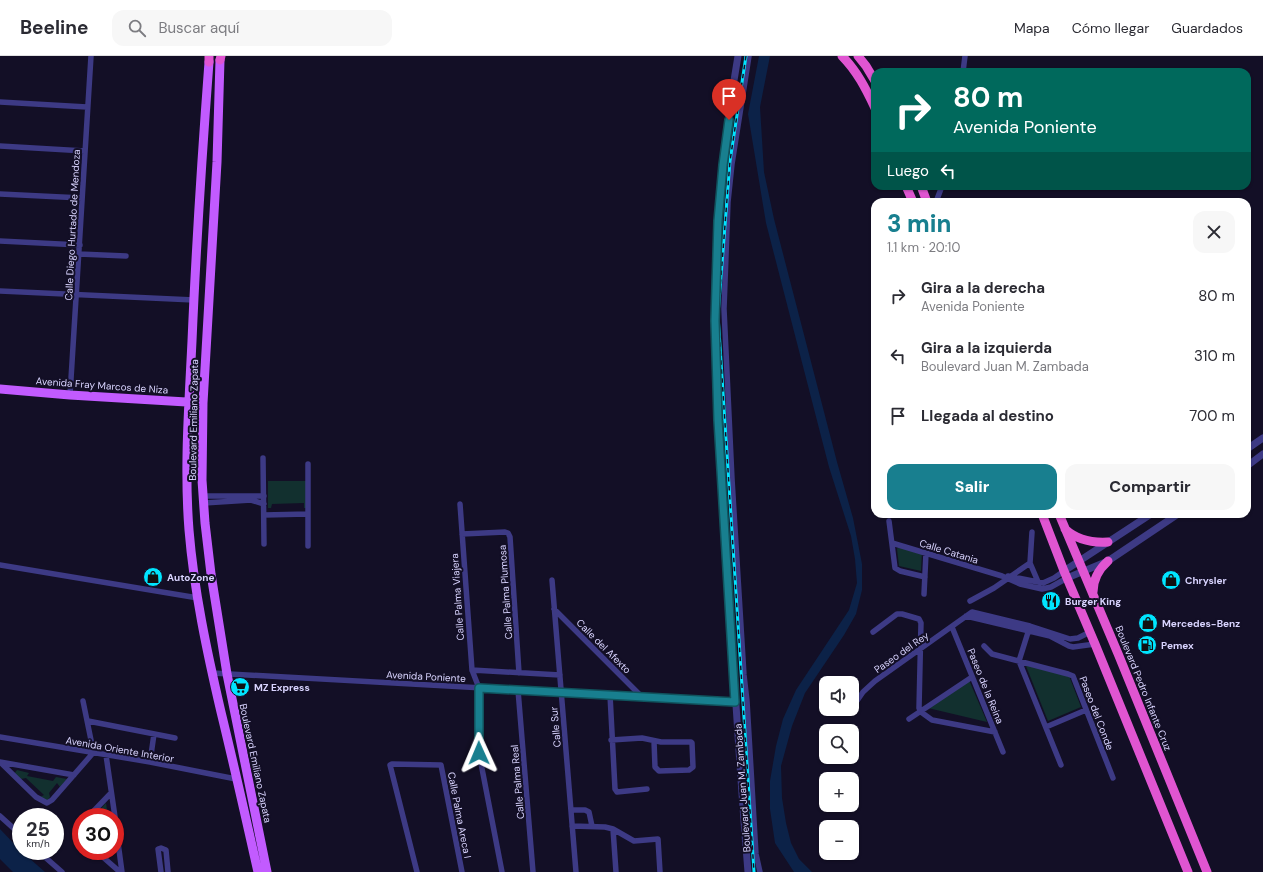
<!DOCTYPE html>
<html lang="es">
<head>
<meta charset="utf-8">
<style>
	body { margin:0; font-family:"DM Sans",sans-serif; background:#f7f7f7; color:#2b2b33; height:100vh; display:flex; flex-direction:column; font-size:15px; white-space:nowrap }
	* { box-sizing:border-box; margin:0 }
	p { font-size:13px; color:#7c7c81 }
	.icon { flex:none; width:22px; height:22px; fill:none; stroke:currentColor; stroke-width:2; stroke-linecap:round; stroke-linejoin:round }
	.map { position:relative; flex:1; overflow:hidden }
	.side { position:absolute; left:871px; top:142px; width:380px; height:320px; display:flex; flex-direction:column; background:#fff; border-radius:12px; box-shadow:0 1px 3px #0004 }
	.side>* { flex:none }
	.top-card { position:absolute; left:871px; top:12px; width:380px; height:122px; border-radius:12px; box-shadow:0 1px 3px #0004; background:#00695c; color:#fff; overflow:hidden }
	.buttons { position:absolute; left:819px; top:620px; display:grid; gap:8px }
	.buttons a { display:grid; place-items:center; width:40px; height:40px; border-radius:8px; background:#fff; box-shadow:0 1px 3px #0004; font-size:20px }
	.speed { position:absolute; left:12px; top:752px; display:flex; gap:8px; font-size:20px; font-weight:700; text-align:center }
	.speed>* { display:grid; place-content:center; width:52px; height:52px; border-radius:50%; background:#fff; box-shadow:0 1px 3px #0004; line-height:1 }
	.speed small { font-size:10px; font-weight:400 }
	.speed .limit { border:6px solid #d22; background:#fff; color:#111 }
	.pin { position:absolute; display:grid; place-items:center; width:34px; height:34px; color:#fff; margin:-41px -17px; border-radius:50% 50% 50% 0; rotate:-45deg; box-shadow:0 0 4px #0007 }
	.pin .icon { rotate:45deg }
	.me { position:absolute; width:44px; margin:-22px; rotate:359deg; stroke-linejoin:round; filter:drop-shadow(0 0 3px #0008) }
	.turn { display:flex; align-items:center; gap:14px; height:84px; padding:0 16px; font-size:18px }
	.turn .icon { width:52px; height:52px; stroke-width:2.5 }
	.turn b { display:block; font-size:28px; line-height:34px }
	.then { display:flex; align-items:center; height:38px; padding:0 16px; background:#0003; gap:8px; font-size:15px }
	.round { display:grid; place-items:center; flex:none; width:42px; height:42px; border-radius:12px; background:#f7f7f7 }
	.headline { display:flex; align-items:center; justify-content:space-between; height:68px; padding:0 16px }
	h1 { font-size:24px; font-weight:800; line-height:30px; color:#187f8f }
	.button { display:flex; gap:8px; margin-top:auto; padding:8px 16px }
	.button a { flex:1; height:46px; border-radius:12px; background:#187f8f; color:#fff; font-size:16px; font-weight:800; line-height:46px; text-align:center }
	.button a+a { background:#f7f7f7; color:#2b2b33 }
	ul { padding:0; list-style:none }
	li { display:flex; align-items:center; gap:12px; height:60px; padding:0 16px }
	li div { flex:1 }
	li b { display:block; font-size:15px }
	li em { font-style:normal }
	header { display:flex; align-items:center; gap:24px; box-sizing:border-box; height:56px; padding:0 20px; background:#fff; border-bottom:1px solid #e1e1e2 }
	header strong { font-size:19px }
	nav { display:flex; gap:22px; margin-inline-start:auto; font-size:14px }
	.search { width:280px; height:36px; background:#f7f7f7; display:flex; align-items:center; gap:10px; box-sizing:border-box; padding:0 14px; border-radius:12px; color:#7c7c81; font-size:15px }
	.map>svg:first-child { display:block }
	.green { fill:#12302f }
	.water { fill:#0c2248 }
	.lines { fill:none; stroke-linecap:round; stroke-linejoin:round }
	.minor { stroke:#3d3a85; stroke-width:5.5 }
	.tertiary { stroke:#3d3a85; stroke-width:7 }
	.primary { stroke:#c25bff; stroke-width:9 }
	.trunk { stroke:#e055d1; stroke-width:9 }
	.rail-casing { stroke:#00e5ff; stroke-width:3 }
	.rail { stroke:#130f26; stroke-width:1.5; stroke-dasharray:4.5; stroke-linecap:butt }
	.route-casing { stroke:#10535d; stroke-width:10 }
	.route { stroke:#187f8f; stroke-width:7 }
	.labels { text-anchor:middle; stroke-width:4; stroke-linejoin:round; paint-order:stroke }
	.street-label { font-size:10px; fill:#d9d4ff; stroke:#130f26 }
	.poi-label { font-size:10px; font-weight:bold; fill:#d9d4ff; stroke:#130f26; text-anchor:start }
</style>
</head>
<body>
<header>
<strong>Beeline</strong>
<div class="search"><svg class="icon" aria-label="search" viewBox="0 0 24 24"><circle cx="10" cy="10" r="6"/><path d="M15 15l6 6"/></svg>Buscar aquí</div>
<nav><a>Mapa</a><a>Cómo llegar</a><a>Guardados</a></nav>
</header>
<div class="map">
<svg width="1263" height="816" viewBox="0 0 1263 816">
	<rect width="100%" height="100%" fill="#130f26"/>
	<!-- green -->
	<path class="green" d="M268 425H306V452H304V447L272 448 271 452H268Z
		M899 490 922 495 921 515 899 510 897 493Z
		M1024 605 1068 617 1081 651 1048 665Z
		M969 624 987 666 928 652Z
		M17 714 29 717 27 720 53 725 56 721 67 723 60 731 57 727 49 737 50 741 46 746 40 741 44 739 26 722 21 723 14 718Z
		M106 747 108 761H93Z"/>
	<!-- water -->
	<path class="water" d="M759 0H770L760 51 764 116 774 163 837 406 853 462 862 508V534L856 558 844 579 805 637 792 670 781 710 782 742 786 767 791 787 799 803 812 816H794L775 787 770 753V725L776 690 783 663 796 634 849 554 857 527 855 503 851 480 829 411 766 167 748 58Z
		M0 773 21 795 45 816H13L0 803Z"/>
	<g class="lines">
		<!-- minor -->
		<path class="minor" d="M749 0 732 108 728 146 724 253 732 423 744 619 747 645 756 798 760 816
			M963 16 965 0
			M0 46 87 51
			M0 90 85 95
			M0 138 82 142
			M936 146 942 130
			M0 185 80 189
			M79 198 126 200
			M0 235 194 244
			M70 339 91 0
			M263 402 264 488
			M308 408V490
			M203 440H264
			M204 447 251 444 264 448
			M460 448 472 614 479 632V697L502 816
			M264 459 308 458
			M889 465 895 512 900 515 925 521
			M1032 476 1030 507 1039 528
			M462 478 505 476 508 477 510 481 519 617
			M892 487 1002 520 1020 528 1042 533 1051 531 1067 522
			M0 509 198 542
			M1008 520 1043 527 1054 522 1064 515
			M552 524 576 816
			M924 538 926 497
			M970 545 994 532 1030 507
			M554 553 642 641
			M966 560 1050 580 1069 590 1073 591 1095 588
			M1030 570 1019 605 1061 709
			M952 571 1003 696
			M873 576 897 558H902L919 563 921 567 919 652 921 656 932 664 995 676
			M984 590 992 598 1068 618 1073 620 1113 722
			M472 614 560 619
			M212 617 735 646
			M518 634 533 816
			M610 639 615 733 617 736 647 733
			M83 645 92 689
			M852 652 863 636 875 625 972 556 1030 570 1070 583 1078 582 1090 576
			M909 663 972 621
			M88 665 175 682
			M1046 671 1086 654
			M0 681 150 706 236 723
			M611 684 642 682 661 686H691L692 687 693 711 689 714 659 715 655 711 654 685
			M106 699 115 761
			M0 706 74 719
			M150 706 154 678
			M1 707 36 741 47 747 52 744 93 697
			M571 754H585L589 756 592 770
			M0 760 21 779
			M88 761 111 737
			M115 764 122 816
			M81 769 76 775 77 778 81 782
			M572 770 605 771 613 773 634 785 658 783 660 816
			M613 773 616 816
			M38 795 62 816
			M96 795 120 816
			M161 816 158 793 161 792 166 794 168 816
			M417 816 390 709 392 708 441 709 462 816"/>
		<!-- tertiary -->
		<path class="tertiary" d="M738 0C723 88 714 177 715 266 715 328 720 389 724 451 731 573 738 694 748 816
			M1247 393 1263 382
			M1247 410 1263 398
			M1064 515 1151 458
			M1067 522 1108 505 1178 458"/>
		<!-- primary -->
		<path class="primary" d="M220 4 217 106 203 347 202 424 205 467 211 518 227 618 267 816
			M209 6C202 99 196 192 192 285 189 348 184 411 189 474 194 535 207 596 221 656 234 709 246 763 258 816
			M0 333 70 339 203 347"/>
		<!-- trunk -->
		<path class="trunk" d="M209 0V6
			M842 0C857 15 866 33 875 52
			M858 0 866 10 875 25
			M220 4 221 0
			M906 130 913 146
			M921 130 927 146
			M1042 458 1064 515 1095 588 1188 816
			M1059 458 1119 600 1207 816
			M1065 473C1077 484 1092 487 1108 486
			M1093 536C1093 523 1098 514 1108 505"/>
		<!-- rail casing -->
		<g class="rail-casing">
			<path id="rail" d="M746 0 730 105 718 259 754 816"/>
		</g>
		<!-- rail -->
		<use href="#rail" class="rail"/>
	</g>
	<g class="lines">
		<!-- route casing -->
		<g class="route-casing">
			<path id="route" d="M479 697V632L735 646 718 364 715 265 718 165 723 109 729 64"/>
		</g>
		<!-- route -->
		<use href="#route" class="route"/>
	</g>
	<!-- icons -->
	<defs>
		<g id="shop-disc" transform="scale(1)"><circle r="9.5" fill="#00e5ff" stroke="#130f26"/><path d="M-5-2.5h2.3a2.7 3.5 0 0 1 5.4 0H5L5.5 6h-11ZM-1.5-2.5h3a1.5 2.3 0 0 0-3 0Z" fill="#111"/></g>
		<g id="restaurant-disc" transform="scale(1)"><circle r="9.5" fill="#00e5ff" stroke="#130f26"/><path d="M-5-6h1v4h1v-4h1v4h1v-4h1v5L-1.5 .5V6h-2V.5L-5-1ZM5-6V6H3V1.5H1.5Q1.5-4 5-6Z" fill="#111"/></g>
		<g id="fuel-disc" transform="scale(1)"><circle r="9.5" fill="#00e5ff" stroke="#130f26"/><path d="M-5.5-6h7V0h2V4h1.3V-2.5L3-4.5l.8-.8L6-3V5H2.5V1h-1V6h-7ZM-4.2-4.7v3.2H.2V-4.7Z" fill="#111"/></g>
		<g id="supermarket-disc" transform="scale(1)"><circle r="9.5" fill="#00e5ff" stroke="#130f26"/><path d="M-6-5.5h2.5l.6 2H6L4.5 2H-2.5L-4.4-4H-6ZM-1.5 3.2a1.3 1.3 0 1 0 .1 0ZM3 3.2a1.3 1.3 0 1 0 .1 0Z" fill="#111"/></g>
	</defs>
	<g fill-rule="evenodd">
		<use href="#shop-disc" x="153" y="521"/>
		<use href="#shop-disc" x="1171" y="524"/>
		<use href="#restaurant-disc" x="1051" y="545"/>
		<use href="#shop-disc" x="1148" y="567"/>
		<use href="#fuel-disc" x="1147" y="589"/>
		<use href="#supermarket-disc" x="240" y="631"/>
	</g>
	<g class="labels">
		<!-- street labels -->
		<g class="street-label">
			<text transform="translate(72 169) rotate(-87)" y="4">Calle Diego Hurtado de Mendoza</text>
			<text transform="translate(102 329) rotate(4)" y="4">Avenida Fray Marcos de Niza</text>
			<text transform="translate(193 364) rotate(-89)" y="4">Boulevard Emiliano Zapata</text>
			<text transform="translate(949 495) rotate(17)" y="4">Calle Catania</text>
			<text transform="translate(505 536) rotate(-94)" y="4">Calle Palma Plumosa</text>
			<text transform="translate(457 541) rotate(-94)" y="4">Calle Palma Viajera</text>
			<text transform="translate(604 590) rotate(45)" y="4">Calle del Afexto</text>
			<text transform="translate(901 596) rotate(-35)" y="4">Paseo del Rey</text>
			<text transform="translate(426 620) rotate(3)" y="4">Avenida Poniente</text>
			<text transform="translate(986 630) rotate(68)" y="4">Paseo de la Reina</text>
			<text transform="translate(1144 632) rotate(68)" y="4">Boulevard Pedro Infante Cruz</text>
			<text transform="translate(1097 657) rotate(69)" y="4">Paseo del Conde</text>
			<text transform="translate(555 671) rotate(-95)" y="4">Calle Sur</text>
			<text transform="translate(120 693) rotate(10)" y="4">Avenida Oriente Interior</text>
			<text transform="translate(256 707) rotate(78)" y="4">Boulevard Emiliano Zapata</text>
			<text transform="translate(517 726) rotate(-95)" y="4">Calle Palma Real</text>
			<text transform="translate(742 732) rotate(-94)" y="4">Boulevard Juan M. Zambada</text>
			<text transform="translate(460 759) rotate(79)" y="4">Calle Palma Areca I</text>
		</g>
		<!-- poi labels -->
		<g class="poi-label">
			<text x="167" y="525">AutoZone</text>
			<text x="1185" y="528">Chrysler</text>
			<text x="1065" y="549">Burger King</text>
			<text x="1162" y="571">Mercedes-Benz</text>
			<text x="1161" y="593">Pemex</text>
			<text x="254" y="635">MZ Express</text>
		</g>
	</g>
</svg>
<div class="buttons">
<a><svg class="icon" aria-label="sound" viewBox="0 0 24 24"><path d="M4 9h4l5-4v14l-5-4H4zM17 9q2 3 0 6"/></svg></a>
<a><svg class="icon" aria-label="search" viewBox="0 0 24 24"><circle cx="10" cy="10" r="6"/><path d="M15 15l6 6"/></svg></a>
<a>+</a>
<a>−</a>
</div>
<div class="speed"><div>25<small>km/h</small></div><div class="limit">30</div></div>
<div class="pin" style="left:729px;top:64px;background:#d93025"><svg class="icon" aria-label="arrive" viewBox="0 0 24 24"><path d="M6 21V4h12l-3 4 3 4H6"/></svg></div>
<svg class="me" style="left:479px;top:697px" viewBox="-20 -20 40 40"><path d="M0-17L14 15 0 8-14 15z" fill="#187f8f" stroke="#fff" stroke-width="4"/></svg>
<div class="top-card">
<div class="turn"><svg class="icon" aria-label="right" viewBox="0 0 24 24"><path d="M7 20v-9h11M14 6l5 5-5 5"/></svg><div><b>80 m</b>Avenida Poniente</div></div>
<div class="then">Luego<svg class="icon" aria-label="left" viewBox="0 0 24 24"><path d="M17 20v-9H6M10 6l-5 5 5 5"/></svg></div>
</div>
<section class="side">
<div class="headline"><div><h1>3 min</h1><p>1.1 km · 20:10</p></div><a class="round"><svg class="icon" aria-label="close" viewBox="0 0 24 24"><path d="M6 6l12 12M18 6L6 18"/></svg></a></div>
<ul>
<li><svg class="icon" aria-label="right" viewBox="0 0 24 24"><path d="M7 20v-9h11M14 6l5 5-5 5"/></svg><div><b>Gira a la derecha</b><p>Avenida Poniente</p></div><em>80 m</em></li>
<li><svg class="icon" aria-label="left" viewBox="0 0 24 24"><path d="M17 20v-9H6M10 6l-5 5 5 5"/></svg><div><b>Gira a la izquierda</b><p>Boulevard Juan M. Zambada</p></div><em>310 m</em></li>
<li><svg class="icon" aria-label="arrive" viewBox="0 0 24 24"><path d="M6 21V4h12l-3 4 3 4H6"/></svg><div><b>Llegada al destino</b></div><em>700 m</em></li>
</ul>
<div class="button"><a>Salir</a><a>Compartir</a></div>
</section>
</div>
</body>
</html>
